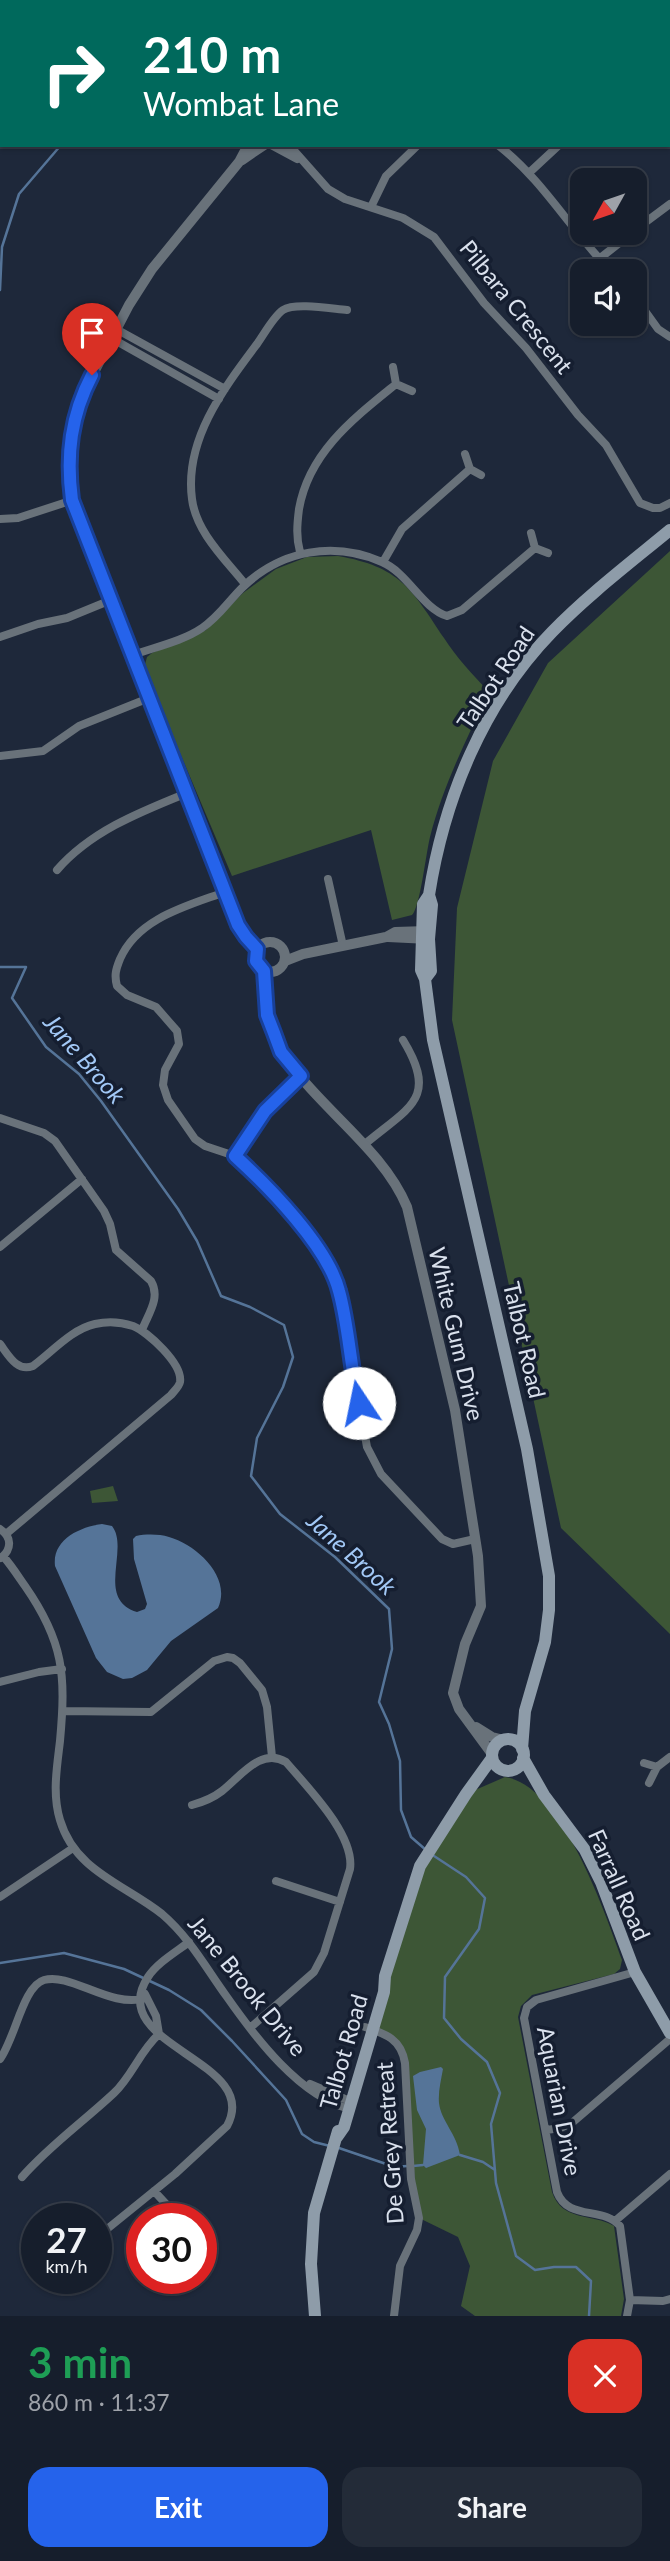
<!DOCTYPE html>
<html lang="en">
<head>
<meta charset="utf-8">
<style>
	body { margin:0; font-family:Lato,sans-serif; background:#232b38; color:#f1f3f6; height:100vh; display:flex; flex-direction:column; font-size:26px; white-space:nowrap }
	* { box-sizing:border-box; margin:0 }
	p { font-size:23px; color:#9ea2a9 }
	.icon { flex:none; width:38px; height:38px; fill:none; stroke:currentColor; stroke-width:2; stroke-linecap:round; stroke-linejoin:round }
	.map { position:relative; height:2316px; overflow:hidden }
	.drawer { display:flex; flex-direction:column; background:#161e2c; flex:1 }
	.drawer>* { flex:none }
	.banner { position:absolute; left:0px; top:0px; width:670px; height:147px; box-shadow:0 2px 5px #0004,0 0 0 2px #353c48; background:#00695c; color:#fff; overflow:hidden }
	.needle { width:46px; rotate:230deg }
	.fabs { position:absolute; left:570px; top:168px; display:grid; gap:14px }
	.fabs a { display:grid; place-items:center; width:77px; height:77px; border-radius:14px; background:#161e2c; box-shadow:0 2px 5px #0004,0 0 0 2px #353c48; font-size:35px }
	.speed { position:absolute; left:21px; top:2203px; display:flex; gap:14px; font-size:35px; font-weight:700; text-align:center }
	.speed>* { display:grid; place-content:center; width:91px; height:91px; border-radius:50%; background:#161e2c; box-shadow:0 2px 5px #0004,0 0 0 2px #353c48; line-height:1 }
	.speed small { font-size:18px; font-weight:400 }
	.speed .limit { border:10px solid #d22; background:#fff; color:#111 }
	.pin { position:absolute; display:grid; place-items:center; width:60px; height:60px; color:#fff; margin:-72px -30px; border-radius:50% 50% 50% 0; rotate:-45deg; box-shadow:0 0 7px #0007 }
	.pin .icon { rotate:45deg }
	.me { position:absolute; width:77px; margin:-38px; rotate:349deg; stroke-linejoin:round; filter:drop-shadow(0 0 5px #0008) }
	.turn { display:flex; align-items:center; gap:24px; height:147px; padding:0 28px; font-size:32px }
	.turn .icon { width:91px; height:91px; stroke-width:2.5 }
	.turn b { display:block; font-size:49px; line-height:60px }
	.round { display:grid; place-items:center; flex:none; width:74px; height:74px; border-radius:21px; background:#232b38 }
	.overview { display:flex; align-items:center; justify-content:space-between; height:119px; padding:0 28px }
	h1 { font-size:42px; font-weight:700; line-height:52px; color:#1e9e55 }
	.action { display:flex; gap:14px; margin-top:auto; padding:14px 28px }
	.action a { flex:1; height:80px; border-radius:21px; background:#2563eb; color:#fff; font-size:28px; font-weight:700; line-height:80px; text-align:center }
	.action a+a { background:#232b38; color:#f1f3f6 }
	.map>svg:first-child { display:block }
	.green { fill:#3d5636 }
	.water { fill:#557498 }
	.lines { fill:none; stroke-linecap:round; stroke-linejoin:round }
	.stream { stroke:#557498; stroke-width:2.5 }
	.minor { stroke:#69727a; stroke-width:8 }
	.tertiary { stroke:#69727a; stroke-width:10 }
	.secondary { stroke:#8e9ca9; stroke-width:12 }
	.route-casing { stroke:#184099; stroke-width:18 }
	.route { stroke:#2563eb; stroke-width:12 }
	.labels { text-anchor:middle; stroke-width:7; stroke-linejoin:round; paint-order:stroke }
	.street-label { font-size:23px; fill:#dae1ed; stroke:#151e30 }
	.water-label { font-size:24px; font-style:italic; fill:#a2c8f6; stroke:#151e30 }
</style>
</head>
<body>
<div class="map">
<svg width="670" height="2316" viewBox="0 0 670 2316">
	<rect width="100%" height="100%" fill="#1e283a"/>
	<!-- green -->
	<path class="green" d="M670 551V1634L561 1528 452 1020 457 908 493 761 548 663Z
		M338 556C400 567 411 588 444 638 456 657 473 675 489 692 466 740 443 786 430 837 426 853 420 908 412 915L392 920 371 830 232 876 144 668 147 657 152 653 206 630 243 593 276 569 307 557Z
		M113 1486 118 1501 92 1503 90 1491Z
		M505 1777C562 1785 605 1913 622 1960L620 1969 614 1974 532 1995 521 2006 518 2017 552 2192C562 2222 592 2213 614 2226L624 2299 621 2316H475L461 2306 470 2266 458 2237 419 2218 401 2048 373 2029 410 1893 466 1794Z"/>
	<!-- water -->
	<path class="water" d="M102 1524 112 1526C130 1549 95 1599 137 1612L145 1609 147 1604 134 1559 133 1539 136 1536C146 1534 159 1534 169 1537 197 1545 232 1577 218 1608L171 1641 147 1670 132 1678 123 1679 107 1672 96 1658 55 1566C52 1540 79 1527 102 1524Z
		M441 2067 443 2069C441 2080 438 2092 439 2103 441 2121 457 2134 460 2155L426 2168 423 2165 426 2129 417 2110 413 2076 420 2072Z"/>
	<g class="lines">
		<!-- stream -->
		<path class="stream" d="M70 2V0
			M0 290 2 247 19 194 61 145
			M0 967H26L12 998 46 1047 79 1074 101 1101 178 1209 197 1241 221 1296 250 1307 284 1325 293 1357 283 1387 257 1438 251 1476 280 1514 335 1557 389 1609 392 1649 379 1702 389 1724 400 1761 401 1810 411 1837 426 1850
			M431 1854 466 1877 485 1898 479 1929 445 1977 444 2018 461 2039 487 2062 500 2093 491 2124 496 2183 516 2256 535 2270 554 2267H576L591 2281 589 2316
			M0 1963 64 1953 124 1969 169 1990 201 2010 232 2041 286 2100 302 2134 314 2142 330 2146
			M336 2147 395 2167 407 2166
			M460 2155 483 2162 495 2170
			M413 2166 423 2165"/>
		<!-- minor -->
		<path class="minor" d="M326 0V2
			M668 60H670
			M271 145 297 159
			M289 145 328 189 345 199 403 218 434 237 484 303 526 348 578 415 606 445 640 503 653 508H660L670 503
			M498 145C544 181 571 231 611 271
			M530 172 559 145
			M371 207 386 176 418 145
			M635 230 670 204
			M599 259 632 233
			M635 297 658 329 670 337
			M116 329 225 389
			M111 338 219 399
			M393 367 396 384 412 391
			M465 454 470 469 481 475
			M0 519 18 518 73 500
			M531 533 535 548 548 553
			M300 552C296 537 297 525 299 509 309 452 354 418 396 384
			M383 562 402 529 470 469
			M245 584C225 559 196 532 192 499 184 440 224 388 257 344 265 333 273 317 283 310 295 302 333 309 347 310
			M0 637 38 624 67 618 111 600
			M133 655C155 647 183 641 202 628 219 617 230 599 244 586 282 550 334 541 382 562 408 573 422 608 447 616L462 610 535 548
			M0 756 43 751 79 726 149 698
			M57 870C91 831 140 812 187 793
			M328 879 343 946
			M225 892C187 906 138 918 120 959 116 969 114 975 117 986L127 995 156 1007 177 1031 179 1044 165 1070 163 1085 168 1100 195 1139 205 1146 235 1156 273 1192 331 1267 339 1291 367 1447 381 1474 442 1539 453 1544 475 1539
			M0 1118 44 1133 55 1141 104 1211 110 1224 116 1250 151 1281C161 1298 148 1314 142 1330
			M365 1144C409 1107 439 1099 403 1040
			M235 1156 265 1111 301 1076
			M0 1247 82 1179
			M0 1344C9 1356 17 1372 33 1366 52 1352 72 1329 95 1324 108 1321 121 1322 133 1326 148 1332 183 1364 180 1382 179 1387 174 1391 171 1395L6 1534
			M0 1529C12 1537 12 1549 1 1558
			M3 1556C11 1565 18 1576 25 1586 64 1642 66 1675 60 1741 57 1767 52 1794 60 1820 75 1871 124 1884 162 1914 190 1938 206 1968 227 1997 255 2037 300 2097 350 2109
			M0 1682 39 1672 62 1669
			M63 1711 151 1712 214 1661 227 1657 233 1658 240 1663 262 1690 267 1707 272 1757
			M644 1763 657 1767
			M649 1783 657 1767 670 1757
			M192 1805C203 1802 213 1798 222 1791 241 1776 261 1747 286 1762 308 1788 355 1835 350 1869L324 1953 314 1972 250 2028
			M276 1881 340 1902
			M0 1897 73 1848
			M145 1994 156 2016 159 2034
			M365 2027C386 2034 401 2039 405 2063L411 2179 419 2218 417 2230 400 2266 394 2316
			M0 2059C15 2039 23 1986 44 1980 71 1972 110 2009 146 1998
			M310 2084 352 2102
			M546 2130 561 2128 573 2122 670 2039
			M22 2177C49 2146 83 2122 114 2093 132 2076 140 2051 159 2034
			M154 2191 180 2219
			M615 2221 670 2174
			M96 2238 175 2174 227 2126C263 2060 103 2046 148 1977 157 1963 176 1952 189 1942
			M630 2300 663 2301 670 2299
			M627 2316 630 2300 620 2226C603 2206 568 2221 557 2192L524 2018 527 2007 536 2000 635 1972"/>
		<!-- tertiary -->
		<path class="tertiary" d="M455 2 461 0
			M248 145 239 162 152 269 129 305 79 401 74 421 69 460 73 500 238 924 246 937 257 949
			M242 160 264 145
			M388 937 429 939
			M255 957a15 15 0 1 1 30 0a15 15 0 1 1-30 0Z
			M285 961 303 954 386 937 395 932 427 931
			M264 971C264 985 264 1000 266 1014 282 1087 377 1134 407 1207L455 1410 478 1556 481 1606 465 1644 453 1693 459 1709 492 1754
			M476 1727 492 1737 504 1740"/>
		<!-- secondary -->
		<path class="secondary" d="M425 979 431 971 429 939 432 905 429 895
			M492 1755a16 16 0 1 1 32 0a16 16 0 1 1-32 0Z
			M522 1749 525 1711 545 1642 549 1610V1576L527 1449 433 1040 425 979 421 970 423 904 429 895C444 799 483 703 552 632 588 595 630 563 670 530
			M523 1758 544 1795 585 1850 601 1882 635 1972 670 2033
			M337 2137 344 2127 384 1992 385 1976 420 1866 466 1794 492 1758
			M315 2316 311 2264 314 2213 338 2131"/>
	</g>
	<g class="lines">
		<!-- route casing -->
		<g class="route-casing">
			<path id="route" d="M92 375C71 415 66 455 72 500L238 925 246 937 257 949 256 961 264 971 267 1015 274 1033 281 1052 301 1076 265 1111 235 1156C269 1187 328 1247 339 1291 349 1327 350 1366 359 1403"/>
		</g>
		<!-- route -->
		<use href="#route" class="route"/>
	</g>
	<g class="labels">
		<!-- street labels -->
		<g class="street-label">
			<text transform="translate(516 307) rotate(51)" y="8">Pilbara Crescent</text>
			<text transform="translate(496 678) rotate(-56)" y="8">Talbot Road</text>
			<text transform="translate(456 1334) rotate(77)" y="8">White Gum Drive</text>
			<text transform="translate(524 1340) rotate(77)" y="8">Talbot Road</text>
			<text transform="translate(619 1885) rotate(66)" y="8">Farrall Road</text>
			<text transform="translate(247 1986) rotate(51)" y="8">Jane Brook Drive</text>
			<text transform="translate(344 2052) rotate(-74)" y="8">Talbot Road</text>
			<text transform="translate(559 2101) rotate(79)" y="8">Aquarian Drive</text>
			<text transform="translate(390 2143) rotate(-94)" y="8">De Grey Retreat</text>
		</g>
		<!-- water labels -->
		<g class="water-label">
			<text transform="translate(84 1059) rotate(49)" y="8">Jane Brook</text>
			<text transform="translate(351 1554) rotate(42)" y="8">Jane Brook</text>
		</g>
	</g>
</svg>
<div class="fabs">
<a><svg class="needle" viewBox="-14 -14 28 28"><path d="M0-13l5 13h-10z" fill="#e53935"/><path d="M0 13l5-13h-10z" fill="#9ea2a9"/></svg></a>
<a><svg class="icon" aria-label="sound" viewBox="0 0 24 24"><path d="M4 9h4l5-4v14l-5-4H4zM17 9q2 3 0 6"/></svg></a>
</div>
<div class="speed"><div>27<small>km/h</small></div><div class="limit">30</div></div>
<div class="pin" style="left:92px;top:375px;background:#d93025"><svg class="icon" aria-label="arrive" viewBox="0 0 24 24"><path d="M6 21V4h12l-3 4 3 4H6"/></svg></div>
<svg class="me" style="left:359px;top:1403px" viewBox="-20 -20 40 40"><circle r="19" fill="#fff"/><path d="M0-13L10 11 0 6-10 11z" fill="#2563eb"/></svg>
<div class="banner">
<div class="turn"><svg class="icon" aria-label="right" viewBox="0 0 24 24"><path d="M7 20v-9h11M14 6l5 5-5 5"/></svg><div><b>210 m</b>Wombat Lane</div></div>
</div>
</div>
<section class="drawer">
<div class="overview"><div><h1>3 min</h1><p>860 m · 11:37</p></div><a class="round" style="background:#d93025;color:#fff"><svg class="icon" aria-label="close" viewBox="0 0 24 24"><path d="M6 6l12 12M18 6L6 18"/></svg></a></div>
<div class="action"><a>Exit</a><a>Share</a></div>
</section>
</body>
</html>
